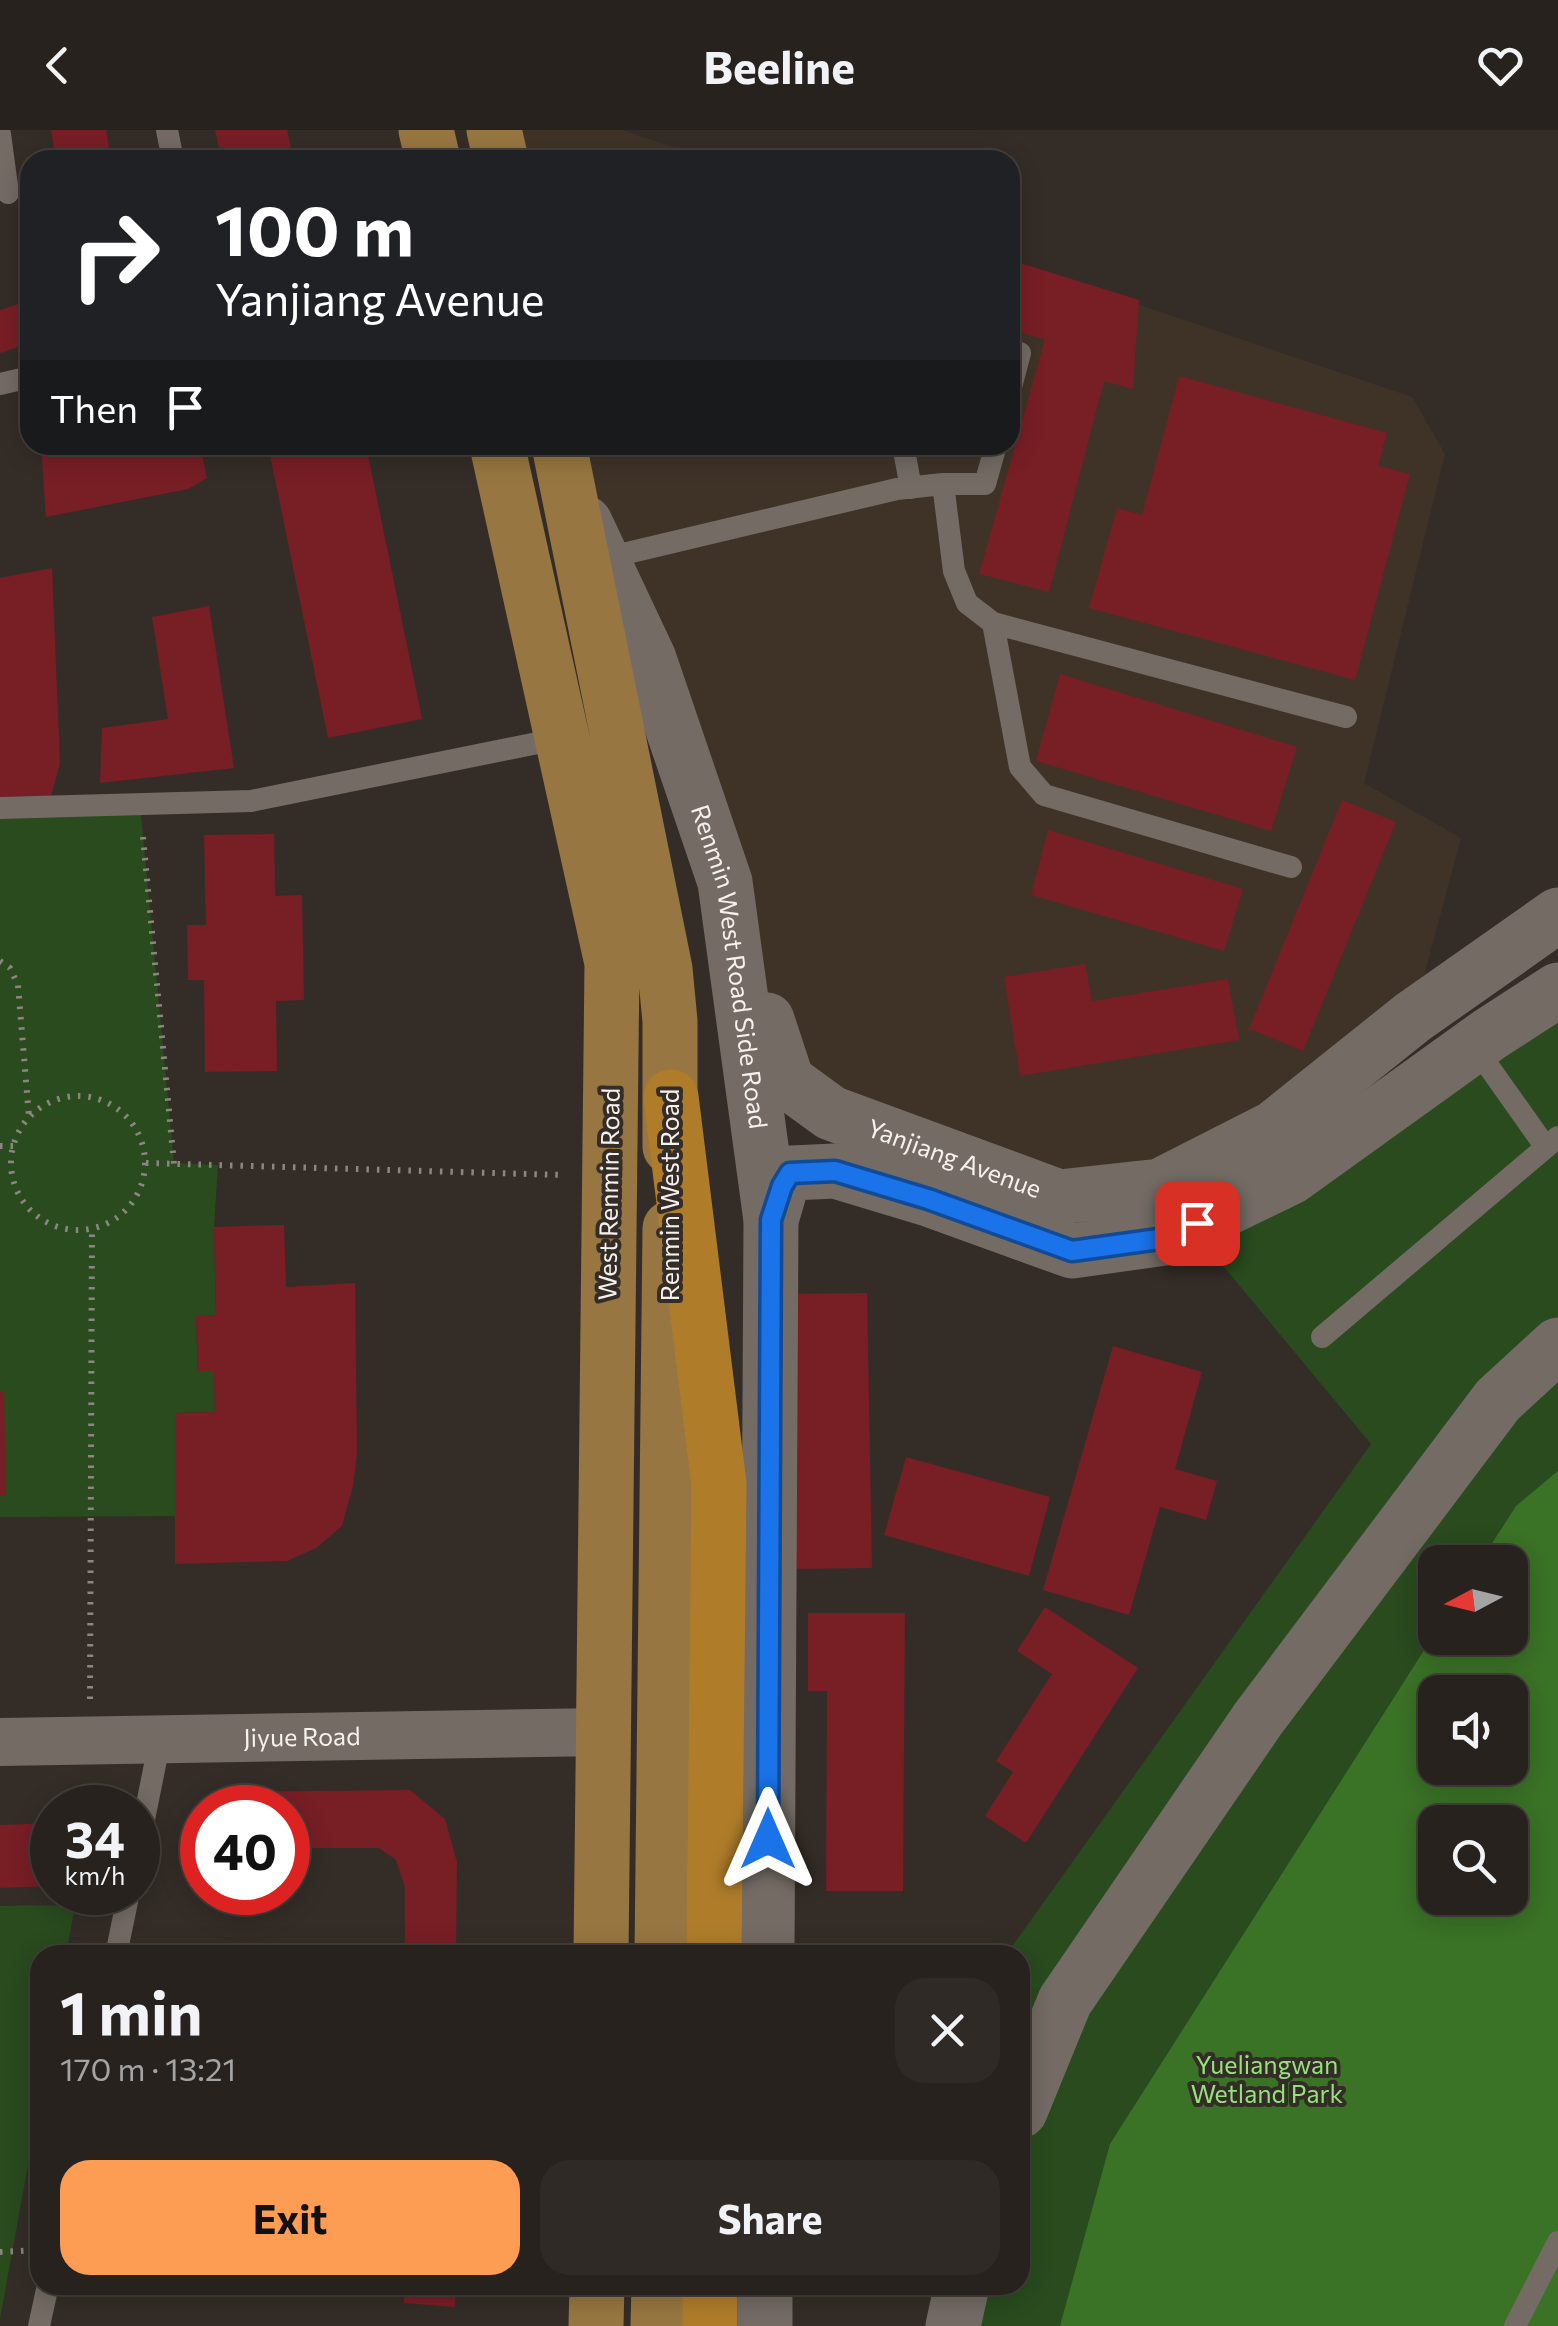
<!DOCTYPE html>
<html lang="en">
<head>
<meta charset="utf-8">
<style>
	body { margin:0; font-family:Commissioner,sans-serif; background:#2f2a26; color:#f1f3f6; height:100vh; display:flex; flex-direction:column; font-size:38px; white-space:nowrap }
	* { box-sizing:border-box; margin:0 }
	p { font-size:32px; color:#a4a4a4 }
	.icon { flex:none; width:55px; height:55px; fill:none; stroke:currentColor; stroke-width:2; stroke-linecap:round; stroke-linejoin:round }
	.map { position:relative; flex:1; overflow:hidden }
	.panel { position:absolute; left:30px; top:1815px; width:1000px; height:350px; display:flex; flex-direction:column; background:#27221d; border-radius:30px; box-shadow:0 5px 25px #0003,0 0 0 2px #433f3b }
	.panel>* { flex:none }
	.guide { position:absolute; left:20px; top:20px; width:1000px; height:305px; border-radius:30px; box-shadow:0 5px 25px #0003,0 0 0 2px #433f3b; background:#202124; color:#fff; overflow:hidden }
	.needle { width:65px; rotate:263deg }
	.buttons { position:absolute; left:1418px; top:1415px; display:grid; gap:20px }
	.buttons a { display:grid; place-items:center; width:110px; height:110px; border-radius:20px; background:#27221d; box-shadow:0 5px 25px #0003,0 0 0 2px #433f3b; font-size:50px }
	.speed { position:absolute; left:30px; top:1655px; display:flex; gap:20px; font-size:50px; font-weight:700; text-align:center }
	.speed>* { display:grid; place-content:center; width:130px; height:130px; border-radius:50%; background:#27221d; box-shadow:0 5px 25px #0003,0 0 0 2px #433f3b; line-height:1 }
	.speed small { font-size:25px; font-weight:400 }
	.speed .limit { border:15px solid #d22; background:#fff; color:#111 }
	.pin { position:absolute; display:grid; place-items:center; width:85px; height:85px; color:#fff; margin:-42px; border-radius:20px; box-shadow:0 5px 15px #0006 }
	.me { position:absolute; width:110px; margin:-55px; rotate:0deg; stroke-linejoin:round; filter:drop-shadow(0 0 8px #0008) }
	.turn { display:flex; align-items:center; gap:35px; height:210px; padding:0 30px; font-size:45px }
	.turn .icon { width:130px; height:130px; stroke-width:2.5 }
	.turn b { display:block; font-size:70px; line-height:85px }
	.then { display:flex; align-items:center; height:95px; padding:0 30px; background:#0003; gap:20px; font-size:38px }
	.round { display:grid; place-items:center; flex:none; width:105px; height:105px; border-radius:30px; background:#2f2a26 }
	.summary { display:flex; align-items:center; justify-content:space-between; height:170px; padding:0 30px }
	h1 { font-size:60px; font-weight:700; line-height:75px }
	.button { display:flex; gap:20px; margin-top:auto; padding:20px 30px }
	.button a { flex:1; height:115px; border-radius:30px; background:#fc9d53; color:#111; font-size:40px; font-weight:700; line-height:115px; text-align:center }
	.button a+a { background:#2f2a26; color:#f1f3f6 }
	header { display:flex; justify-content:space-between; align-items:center; height:130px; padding:0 30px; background:#27221d; font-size:45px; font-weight:700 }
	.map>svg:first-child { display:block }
	.built { fill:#3f3328 }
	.green { fill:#294b1e; fill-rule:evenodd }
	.forest { fill:#3a7226; fill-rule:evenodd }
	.building { fill:#781e25 }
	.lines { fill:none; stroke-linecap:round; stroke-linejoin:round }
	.path { stroke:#8c8681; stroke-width:6; stroke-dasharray:2.5 8; stroke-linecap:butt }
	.lane { stroke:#736b64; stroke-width:22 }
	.street { stroke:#736b64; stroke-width:48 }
	.secondary { stroke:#736b64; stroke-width:55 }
	.primary { stroke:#977641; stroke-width:55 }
	.highway { stroke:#af7d2a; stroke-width:55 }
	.route-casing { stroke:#114b97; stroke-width:25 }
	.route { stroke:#1a73e8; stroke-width:18 }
	.labels { text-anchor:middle; stroke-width:8; stroke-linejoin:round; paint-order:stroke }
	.street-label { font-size:25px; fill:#f6f1ed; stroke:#342d27 }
	.park-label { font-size:25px; fill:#95e27d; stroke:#342d27 }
</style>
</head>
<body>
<header><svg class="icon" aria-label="back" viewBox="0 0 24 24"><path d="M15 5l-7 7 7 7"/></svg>Beeline<svg class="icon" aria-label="heart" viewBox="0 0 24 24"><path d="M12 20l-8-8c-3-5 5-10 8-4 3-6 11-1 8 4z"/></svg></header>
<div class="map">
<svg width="1558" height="2196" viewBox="0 0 1558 2196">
	<rect width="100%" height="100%" fill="#342d27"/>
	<!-- built -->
	<path class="built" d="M494 0H622L711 30H501Z
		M1010 131 1412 267 1445 324 1364 653 1461 708 1413 887 1274 998 1059 1067 787 951 559 315H1010Z"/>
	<!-- green -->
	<path class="green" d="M140 674 174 1033 218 1035 214 1097 216 1185 196 1187 198 1241H214L215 1282 175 1283V1386L0 1387V678Z
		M1558 843V2196H943L949 2155H1020V1825H1006L1371 1314 1175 1078ZM1435 1432H1510V1508H1435ZM1435 1562H1510V1638H1435ZM1435 1692H1510V1768H1435Z
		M75 1775 66 1825H40V1969L0 2189V1776Z"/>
	<!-- forest -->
	<path class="forest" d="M1558 1341V2196H1060L1110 2014 1435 1503V1508H1510V1432H1480L1516 1376ZM1435 1562H1510V1638H1435ZM1435 1692H1510V1768H1435Z"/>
	<!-- building -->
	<path class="building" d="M51 0H106L111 30H56Z
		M215 0H287L294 30H222Z
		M1010 130 1139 170 1133 259 1104 251 1049 462 979 444 1045 209 1010 200Z
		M30 170V213L0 223V180Z
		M1179 246 1387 303 1378 336 1410 344 1355 550 1089 478 1117 378 1142 385Z
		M41 315H200L207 348 188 359 46 387Z
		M268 315H366L422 589 328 608Z
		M52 438 60 634 51 666 0 667V448Z
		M209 476 234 638 100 653 102 598 168 589 152 487Z
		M1060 544 1297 617 1271 701 1036 631Z
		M1342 670 1396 692 1303 921 1249 899Z
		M1048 700 1243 759 1224 821 1031 765Z
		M274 704 275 766 302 765 304 870 276 871 277 941 205 942 204 850H188L187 795H206L204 705Z
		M1085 834 1092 871 1228 849 1239 910 1020 946 1004 847Z
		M284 1095 286 1157 355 1153 357 1324 353 1356 342 1396 316 1418 287 1431 175 1434V1283L215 1282 214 1241H198L196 1186 216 1185 214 1097Z
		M867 1163 872 1438 788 1439 783 1164Z
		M1113 1216 1202 1242 1175 1339 1217 1351 1206 1390 1160 1377 1129 1485 1043 1460Z
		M0 1261H4L6 1366H0Z
		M906 1327 1050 1367 1029 1446 884 1405Z
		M1045 1477 1138 1538 1026 1713 985 1686 1013 1642 996 1631 1052 1544 1017 1521Z
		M808 1483H905L903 1761H826L827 1561H808Z
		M410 1660 445 1689 457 1732 456 1825H405V1757L396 1730 379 1718H288V1678H220V1662Z
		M52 1693V1756L0 1758V1695Z
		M404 2155H455V2177L404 2173Z"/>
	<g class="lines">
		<!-- path -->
		<path class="path" d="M143 707 174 1034
			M0 831 10 838 18 855 29 987
			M11 1033a67 67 0 1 1 134 0a67 67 0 1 1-134 0Z
			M0 1016H13
			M146 1033 563 1045
			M90 1569 92 1099
			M0 2122 40 2120"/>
		<!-- lane -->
		<path class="lane" d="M167 0 173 30
			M0 4 8 63
			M1010 220 1020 223 1010 261
			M0 254 30 247
			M903 315 911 358
			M943 354H985L996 315
			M602 429 897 359 943 354 954 441 967 473 993 493 1346 587
			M993 493 1020 637 1044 665 1291 737
			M0 678 251 671 562 608
			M1472 913 1545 1016
			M1322 1207 1558 1007
			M138 1719 160 1610
			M116 1825 129 1762
			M39 2196 48 2155
			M1515 2196 1558 2112"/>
		<!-- street -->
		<path class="street" id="s1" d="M0 1612 603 1602"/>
		<!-- secondary -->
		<g class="secondary">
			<path id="s2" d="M585 393 649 529 725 752 771 1090 767 1825"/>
			<path id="s3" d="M767 890 787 951 831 983 1059 1067 1160 1056 1274 998 1413 887 1558 785"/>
			<path d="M771 1090 781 1056 791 1043 835 1041 928 1069 1072 1121 1165 1108 1291 1047 1490 904 1558 860"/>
			<path d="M1020 1981 1065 1871 1258 1589 1498 1270 1558 1215"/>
			<path d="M765 2196V2155"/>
			<path d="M953 2196 962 2155"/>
		</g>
		<!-- primary -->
		<path class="primary" d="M426 0 433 30
			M494 0 501 30
			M497 315 612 833 601 1825
			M559 315 665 839 670 891V1017
			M662 1825 670 1098
			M596 2196 597 2155
			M658 2196 659 2155"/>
		<!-- highway -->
		<path class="highway" d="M671 967 719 1354 714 1825
			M710 2196V2155"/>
	</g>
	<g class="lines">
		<!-- route casing -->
		<g class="route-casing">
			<path id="route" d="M768 1709 771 1090 782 1056 790 1043 835 1041 928 1069 1072 1121 1166 1108 1197 1093"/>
		</g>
		<!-- route -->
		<use href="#route" class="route"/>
	</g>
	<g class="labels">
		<!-- street labels -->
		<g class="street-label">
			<text dy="9" stroke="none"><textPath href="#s2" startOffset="470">Renmin West Road Side Road</textPath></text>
			<text dy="9" stroke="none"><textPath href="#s3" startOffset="250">Yanjiang Avenue</textPath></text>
			<text transform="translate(609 1064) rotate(-89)" y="9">West Renmin Road</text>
			<text transform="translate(670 1065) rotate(-90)" y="9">Renmin West Road</text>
			<text dy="9" stroke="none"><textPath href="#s1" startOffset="302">Jiyue Road</textPath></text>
		</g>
		<!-- park labels -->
		<g class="park-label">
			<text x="1267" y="1944">Yueliangwan<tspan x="1267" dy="29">Wetland Park</tspan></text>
		</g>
	</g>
</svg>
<div class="buttons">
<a><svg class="needle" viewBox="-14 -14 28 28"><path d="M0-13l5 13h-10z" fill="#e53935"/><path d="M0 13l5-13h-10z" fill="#a4a4a4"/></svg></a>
<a><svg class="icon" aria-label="sound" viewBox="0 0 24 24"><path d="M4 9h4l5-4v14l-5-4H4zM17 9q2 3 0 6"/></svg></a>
<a><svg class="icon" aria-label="search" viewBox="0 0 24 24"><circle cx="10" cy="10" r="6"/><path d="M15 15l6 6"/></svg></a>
</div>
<div class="speed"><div>34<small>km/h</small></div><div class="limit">40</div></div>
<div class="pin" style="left:1197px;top:1093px;background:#d93025"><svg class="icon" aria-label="arrive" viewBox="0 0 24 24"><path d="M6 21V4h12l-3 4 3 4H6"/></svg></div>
<svg class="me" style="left:768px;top:1709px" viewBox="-20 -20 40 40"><path d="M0-17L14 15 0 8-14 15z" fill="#1a73e8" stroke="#fff" stroke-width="4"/></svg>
<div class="guide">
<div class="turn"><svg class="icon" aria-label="right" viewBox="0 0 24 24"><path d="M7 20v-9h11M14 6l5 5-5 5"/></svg><div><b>100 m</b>Yanjiang Avenue</div></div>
<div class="then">Then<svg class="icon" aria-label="arrive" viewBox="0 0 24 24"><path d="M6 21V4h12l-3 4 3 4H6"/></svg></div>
</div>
<section class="panel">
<div class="summary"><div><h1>1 min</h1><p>170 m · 13:21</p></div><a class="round"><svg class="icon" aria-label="close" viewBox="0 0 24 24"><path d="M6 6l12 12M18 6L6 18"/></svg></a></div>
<div class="button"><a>Exit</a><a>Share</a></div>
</section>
</div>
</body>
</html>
